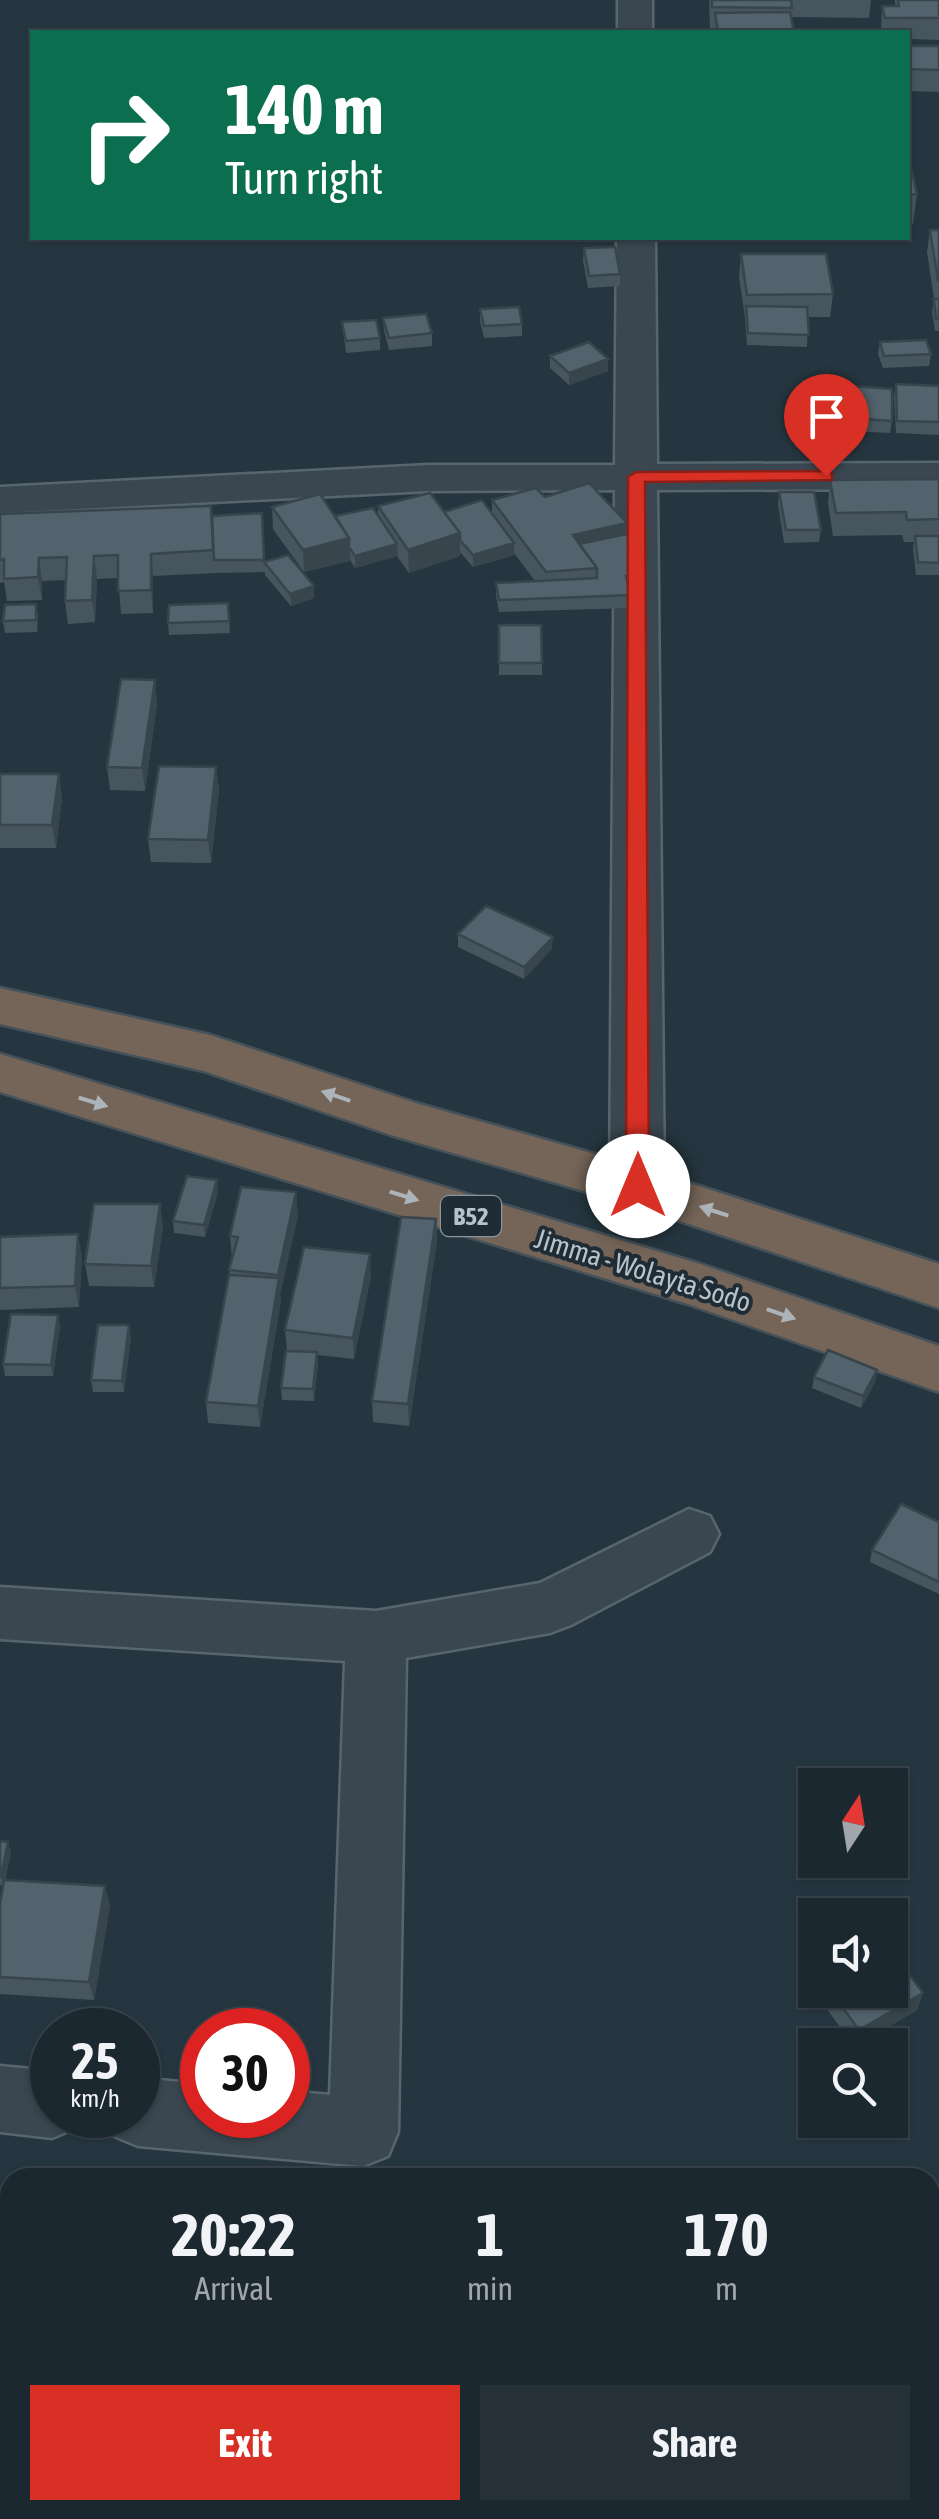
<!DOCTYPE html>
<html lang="en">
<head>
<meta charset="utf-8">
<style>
	body { margin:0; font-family:"Asap Condensed",sans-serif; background:#253038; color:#f1f3f6; height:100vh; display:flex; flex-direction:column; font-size:38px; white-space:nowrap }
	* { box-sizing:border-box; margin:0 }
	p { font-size:32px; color:#a0a6ab }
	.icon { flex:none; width:55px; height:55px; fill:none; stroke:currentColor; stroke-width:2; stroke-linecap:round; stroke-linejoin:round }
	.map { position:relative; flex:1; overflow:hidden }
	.sheet { position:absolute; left:0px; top:2168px; width:940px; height:352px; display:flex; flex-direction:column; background:#1c2830; border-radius:30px 30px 0 0; box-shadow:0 2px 8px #0004,0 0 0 2px #3a444c }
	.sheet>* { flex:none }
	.banner { position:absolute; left:30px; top:30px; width:880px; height:210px; border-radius:0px; box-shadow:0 2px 8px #0004,0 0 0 2px #3a444c; background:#0b6e4f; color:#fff; overflow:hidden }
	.needle { width:65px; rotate:12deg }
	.tools { position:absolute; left:798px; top:1768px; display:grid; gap:20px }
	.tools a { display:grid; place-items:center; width:110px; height:110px; border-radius:0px; background:#1c2830; box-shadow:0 2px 8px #0004,0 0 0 2px #3a444c; font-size:50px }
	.speed { position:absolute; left:30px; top:2008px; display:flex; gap:20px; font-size:50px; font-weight:700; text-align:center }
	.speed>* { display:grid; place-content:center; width:130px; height:130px; border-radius:50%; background:#1c2830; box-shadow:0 2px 8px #0004,0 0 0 2px #3a444c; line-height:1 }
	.speed small { font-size:25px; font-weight:400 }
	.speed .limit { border:15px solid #d22; background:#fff; color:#111 }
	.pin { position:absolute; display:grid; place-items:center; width:85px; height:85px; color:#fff; margin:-102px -42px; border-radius:50% 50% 50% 0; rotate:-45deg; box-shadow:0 0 10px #0007 }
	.pin .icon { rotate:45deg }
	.me { position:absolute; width:110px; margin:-55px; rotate:0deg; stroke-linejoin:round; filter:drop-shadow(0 0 8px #0008) }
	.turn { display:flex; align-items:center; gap:35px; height:210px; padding:0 30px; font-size:45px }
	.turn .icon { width:130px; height:130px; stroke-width:2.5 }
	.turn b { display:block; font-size:70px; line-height:85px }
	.eta { display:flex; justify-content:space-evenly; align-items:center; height:170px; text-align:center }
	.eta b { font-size:60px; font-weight:700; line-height:70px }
	.cta { display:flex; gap:20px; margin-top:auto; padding:20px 30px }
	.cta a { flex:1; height:115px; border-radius:0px; background:#d93025; color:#fff; font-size:40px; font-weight:700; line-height:115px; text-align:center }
	.cta a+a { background:#253038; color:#f1f3f6 }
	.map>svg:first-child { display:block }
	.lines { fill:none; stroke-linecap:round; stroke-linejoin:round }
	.minor-casing { stroke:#58656d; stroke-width:5 }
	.highway-casing { stroke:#45525a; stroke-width:5 }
	.minor { fill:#3a4750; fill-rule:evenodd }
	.highway { fill:#756558; fill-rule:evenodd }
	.wall { fill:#47555e }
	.shaded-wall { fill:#39454c }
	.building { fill:#52636d; stroke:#39454c; stroke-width:2.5 }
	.oneway { fill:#adb4b9 }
	.route { fill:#d93025; stroke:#8d1f18; stroke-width:2.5 }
	.labels { text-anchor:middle; stroke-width:8; stroke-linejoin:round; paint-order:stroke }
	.shield { fill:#1f2c35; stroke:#89959d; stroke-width:2.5 }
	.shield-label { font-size:25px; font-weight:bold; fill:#b7c2ca }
	.street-label { font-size:28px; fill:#b7c2ca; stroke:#1f2c35 }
</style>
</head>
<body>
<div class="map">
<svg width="939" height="2519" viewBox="0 0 939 2519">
	<rect width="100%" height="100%" fill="#263640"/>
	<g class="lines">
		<!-- minor casing -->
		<g class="minor-casing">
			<path id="minor" d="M618 0H652V32H618Z
				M617 238H655L657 464 939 463V489L657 490 664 1186 656 1200 637 1206 618 1200 610 1186 615 490 428 491 0 513V487L428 465H615Z
				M689 1509 710 1516 719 1534 710 1552 571 1625 550 1633 406 1658 398 2132 388 2156 363 2166 138 2146 114 2136 105 2115H138V2078L202 2084V2115H288V2091L330 2095 345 1661 0 1639V1587L376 1611 540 1583Z
				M0 2066 52 2071V2115H82L76 2128 52 2138 0 2132Z"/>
		</g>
		<!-- highway casing -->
		<g class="highway-casing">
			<path id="highway" d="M0 988 210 1035 419 1104 637 1166 939 1264V1308L629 1204 391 1135 204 1071 0 1024Z
				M0 1054 700 1264 939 1346V1392L688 1304 0 1092Z"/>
		</g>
		<!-- minor -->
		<use href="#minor" class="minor"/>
		<!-- highway -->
		<use href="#highway" class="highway"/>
	</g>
	<!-- wall -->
	<path class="wall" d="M709 0H871L869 18 791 17 794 32H713V29H710Z
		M895 0H939V40L908 39V32H881L882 6H895Z
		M908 46H939V92L908 91Z
		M908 155 917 194 913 224H908Z
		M930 230H939V331H935L932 312 934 299 927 252Z
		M584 248 620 274V286L588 288 583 260Z
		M741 254 833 294 830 317H808L807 347 747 345 745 318 739 277Z
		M480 309 522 324V336L484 338 480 321Z
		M383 318 432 333V346L389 350 384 330Z
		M342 322 380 338V350L346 353Z
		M880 342 931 354 929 366 883 368 878 354Z
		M550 356 608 359V371L569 385 550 368Z
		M896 384 939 386V435L896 433 894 397Z
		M836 385 892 421 890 433 833 430Z
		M939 479V575H916L913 549 914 542H904L902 535 833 536 828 503 830 480Z
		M779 492 821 530 819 542 784 543 778 504Z
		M545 497 627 534 638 576 637 588H629L631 595 630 608 499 612 496 595V583L535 581 514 553V555L473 567 460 552V556L409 573 397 556 355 568 350 560V561L304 572 273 529 272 507 335 516 378 515V506L492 514V500Z
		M262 513 265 562 314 586V598L291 606 265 575V572L215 573 153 576V613L121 614 118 578 97 579 95 622 68 624 65 601 66 580 42 581V600L7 601 4 582 0 583V514L212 516Z
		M228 603 230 633 169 635 168 623Z
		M36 604 38 616 37 632 5 633 3 621Z
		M499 625 542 663V675H499Z
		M157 703 145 791 110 790 107 767Z
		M216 767 219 790 211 863 151 862 148 839Z
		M0 774 62 797 56 848H0Z
		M458 934 552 949 524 979 458 947Z
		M218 1192 205 1237 174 1233 173 1221Z
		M298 1215 280 1295 281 1300 260 1427 208 1423 206 1402 232 1258 230 1236Z
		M436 1219 437 1241 409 1426 373 1422 372 1401Z
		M163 1226 154 1287 89 1286 85 1264Z
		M0 1237 82 1256 79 1307 0 1310Z
		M371 1276 354 1359 317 1355 318 1364 314 1401 282 1400 281 1388 287 1351 285 1330Z
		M58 1315 60 1326 53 1376H5L3 1364Z
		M131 1337 124 1392H93L91 1380Z
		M877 1370 875 1382 861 1408 812 1388 814 1377Z
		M939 1522V1594L870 1562 872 1550Z
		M0 1841 11 1852 5 1881 110 1905 94 2000 0 1994V1904L4 1886 0 1885Z
		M815 1944V1990H890L923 1993 917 2010 858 2045H853L798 1969 802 1951Z
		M0 2273 10 2274V2466L0 2465Z
		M895 2510H930L939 2519H902Z"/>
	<!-- shaded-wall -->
	<path class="shaded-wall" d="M608 359V371L569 385V373Z
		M627 523 626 546 580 556 573 535Z
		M460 533V556L409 573 408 550Z
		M349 538 350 561 304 572 303 550Z
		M514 543V555L473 567V555Z
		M397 544 398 556 355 568V556Z
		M151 554 153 576V613L151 590Z
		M94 556 97 579 95 622 92 600Z
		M39 558 42 581V600L38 577Z
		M314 586V598L291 606 290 594Z
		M155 680 157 703 145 791 142 768Z
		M216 767 219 790 211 863 208 840Z
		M59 774 62 797 56 848 52 825Z
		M553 937 552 949 524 979V967Z
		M217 1180 218 1192 205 1237 204 1225Z
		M296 1192 298 1215 280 1295 281 1300 260 1427 258 1406 278 1281V1275Z
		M160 1204 163 1226 154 1287 151 1266Z
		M436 1219 437 1241 409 1426 408 1404Z
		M78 1234 82 1256 79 1307 75 1286Z
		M370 1254 371 1276 354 1359 353 1338Z
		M58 1315 60 1326 53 1376 51 1365Z
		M129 1325 131 1337 124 1392 122 1381Z
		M317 1352 318 1364 314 1401 313 1389Z
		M877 1370 875 1382 861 1408 863 1396Z
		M8 1842 11 1852 4 1886 1 1876Z
		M105 1886 110 1905 94 2000 89 1982Z
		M923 1993 917 2010 858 2045H855L859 2030Z
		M0 2243 3 2251 0 2267Z
		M98 2510H103L101 2519H96Z"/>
	<!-- building -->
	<path class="building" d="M712 0H791L792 8 712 7Z
		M898 0H939V18H885L882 6H899Z
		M790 12 794 32H718L715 13Z
		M908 46H939V70L908 69Z
		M908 155 917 194 908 195Z
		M930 230H939V280H938Z
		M615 247 620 274 589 276 584 248Z
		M741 254H826L833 294 747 295Z
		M934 299H939V319H936Z
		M746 306 807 307 809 335 748 333Z
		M519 307 522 324 484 326 480 309Z
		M426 314 432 333 389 338 383 318Z
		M376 320 380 338 346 341 342 322Z
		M926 340 931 354 884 356 880 342Z
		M589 342 608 359 569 373 550 356Z
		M896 384 939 386V422L897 421Z
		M836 385 892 389V421L834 417Z
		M939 479V519L907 520 906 512 836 513 830 480Z
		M589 483 627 523 573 535 597 568 546 572 492 500 536 488 545 497Z
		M779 492H814L821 530H786Z
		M430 493 460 533 408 550 378 506Z
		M320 494 349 538 303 550 272 507Z
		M482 500 514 543 473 555 460 540V533L444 512Z
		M211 506 213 550 151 554V590L118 591V555L94 556 92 600 65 601 67 557 39 558 38 577 4 579V559L0 560V514Z
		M373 508 397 544 355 556 349 547V538L335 516Z
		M262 513 264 560H214L212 516Z
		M627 534 638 576H626L631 595 499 600 496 583 597 578V568L579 544Z
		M915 536H939V563L918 562Z
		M288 555 314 586 290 594 264 562Z
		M228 603 229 621 168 623 169 605Z
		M36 604V620L3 621 5 605Z
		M499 625H541L542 663H499Z
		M121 679 155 680 142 768 107 767Z
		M159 766 216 767 208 840 148 839Z
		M0 774H59L52 825H0Z
		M486 906 553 937 524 967 458 934Z
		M187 1176 217 1180 204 1225 173 1221Z
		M241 1187 296 1192 278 1275 229 1270 238 1237 230 1236Z
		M94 1204H160L151 1266 85 1264Z
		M401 1217 436 1219 408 1404 372 1401Z
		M78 1234 75 1286 0 1288V1237Z
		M304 1247 370 1254 353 1338 285 1330Z
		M229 1275 279 1278 258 1406 206 1402Z
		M11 1314 58 1315 51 1365 3 1364Z
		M98 1325H129L122 1381 91 1380Z
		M828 1350 877 1370 863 1396 814 1377Z
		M286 1351 317 1352 313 1389 281 1388Z
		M901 1504 939 1522V1582L872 1550Z
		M0 1841 8 1842 1 1876H0Z
		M4 1880 105 1886 89 1982 0 1977V1904Z
		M815 1944V1969L802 1951Z
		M890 1949 923 1993 859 2030 830 1990H890Z
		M0 2273 10 2274V2437L8 2452H0Z
		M930 2409 939 2410V2519L915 2514 911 2510H930Z
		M4 2490 10 2491V2510H98L96 2519H0V2505Z
		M140 2510H278L341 2519H138Z
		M430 2510H577L576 2519H429Z"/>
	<!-- one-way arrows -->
	<defs><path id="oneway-solid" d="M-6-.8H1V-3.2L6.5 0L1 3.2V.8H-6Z" transform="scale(2.5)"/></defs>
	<g class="oneway">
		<use href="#oneway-solid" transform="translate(336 1096) rotate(-161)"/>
		<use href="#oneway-solid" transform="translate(93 1102) rotate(17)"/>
		<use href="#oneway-solid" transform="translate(404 1196) rotate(17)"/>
		<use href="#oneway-solid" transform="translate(714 1211) rotate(-162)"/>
		<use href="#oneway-solid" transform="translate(781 1314) rotate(19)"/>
	</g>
	<!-- route -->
	<path class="route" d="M826 471 832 473V480L645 482 649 1186 638 1194 626 1186 628 477 636 472Z"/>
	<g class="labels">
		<!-- shield labels -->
		<rect class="shield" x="441" y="1196" width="60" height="40" rx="8"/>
		<g class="shield-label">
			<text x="471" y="1225">B52</text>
		</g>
		<!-- street labels -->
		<g class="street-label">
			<text transform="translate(643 1270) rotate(17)" y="10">Jimma - Wolayta Sodo</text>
		</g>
	</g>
</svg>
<div class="tools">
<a><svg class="needle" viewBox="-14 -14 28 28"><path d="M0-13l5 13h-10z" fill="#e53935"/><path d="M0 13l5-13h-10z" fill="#a0a6ab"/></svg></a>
<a><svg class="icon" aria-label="sound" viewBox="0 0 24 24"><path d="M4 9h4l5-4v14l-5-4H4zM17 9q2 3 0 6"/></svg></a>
<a><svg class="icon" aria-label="search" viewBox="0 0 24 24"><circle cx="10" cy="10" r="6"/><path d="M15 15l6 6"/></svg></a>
</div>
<div class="speed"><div>25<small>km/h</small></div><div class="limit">30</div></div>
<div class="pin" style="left:826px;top:476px;background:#d93025"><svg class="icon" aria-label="arrive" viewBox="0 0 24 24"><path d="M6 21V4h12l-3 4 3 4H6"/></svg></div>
<svg class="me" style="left:638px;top:1186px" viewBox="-20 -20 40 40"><circle r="19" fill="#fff"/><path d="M0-13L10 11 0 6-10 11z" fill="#d93025"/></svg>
<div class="banner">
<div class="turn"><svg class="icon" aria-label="right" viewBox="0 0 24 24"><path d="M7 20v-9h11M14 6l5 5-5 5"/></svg><div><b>140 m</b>Turn right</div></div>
</div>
<section class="sheet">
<div class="eta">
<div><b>20:22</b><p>Arrival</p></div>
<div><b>1</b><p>min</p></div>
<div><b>170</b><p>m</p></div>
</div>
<div class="cta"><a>Exit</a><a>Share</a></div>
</section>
</div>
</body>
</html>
